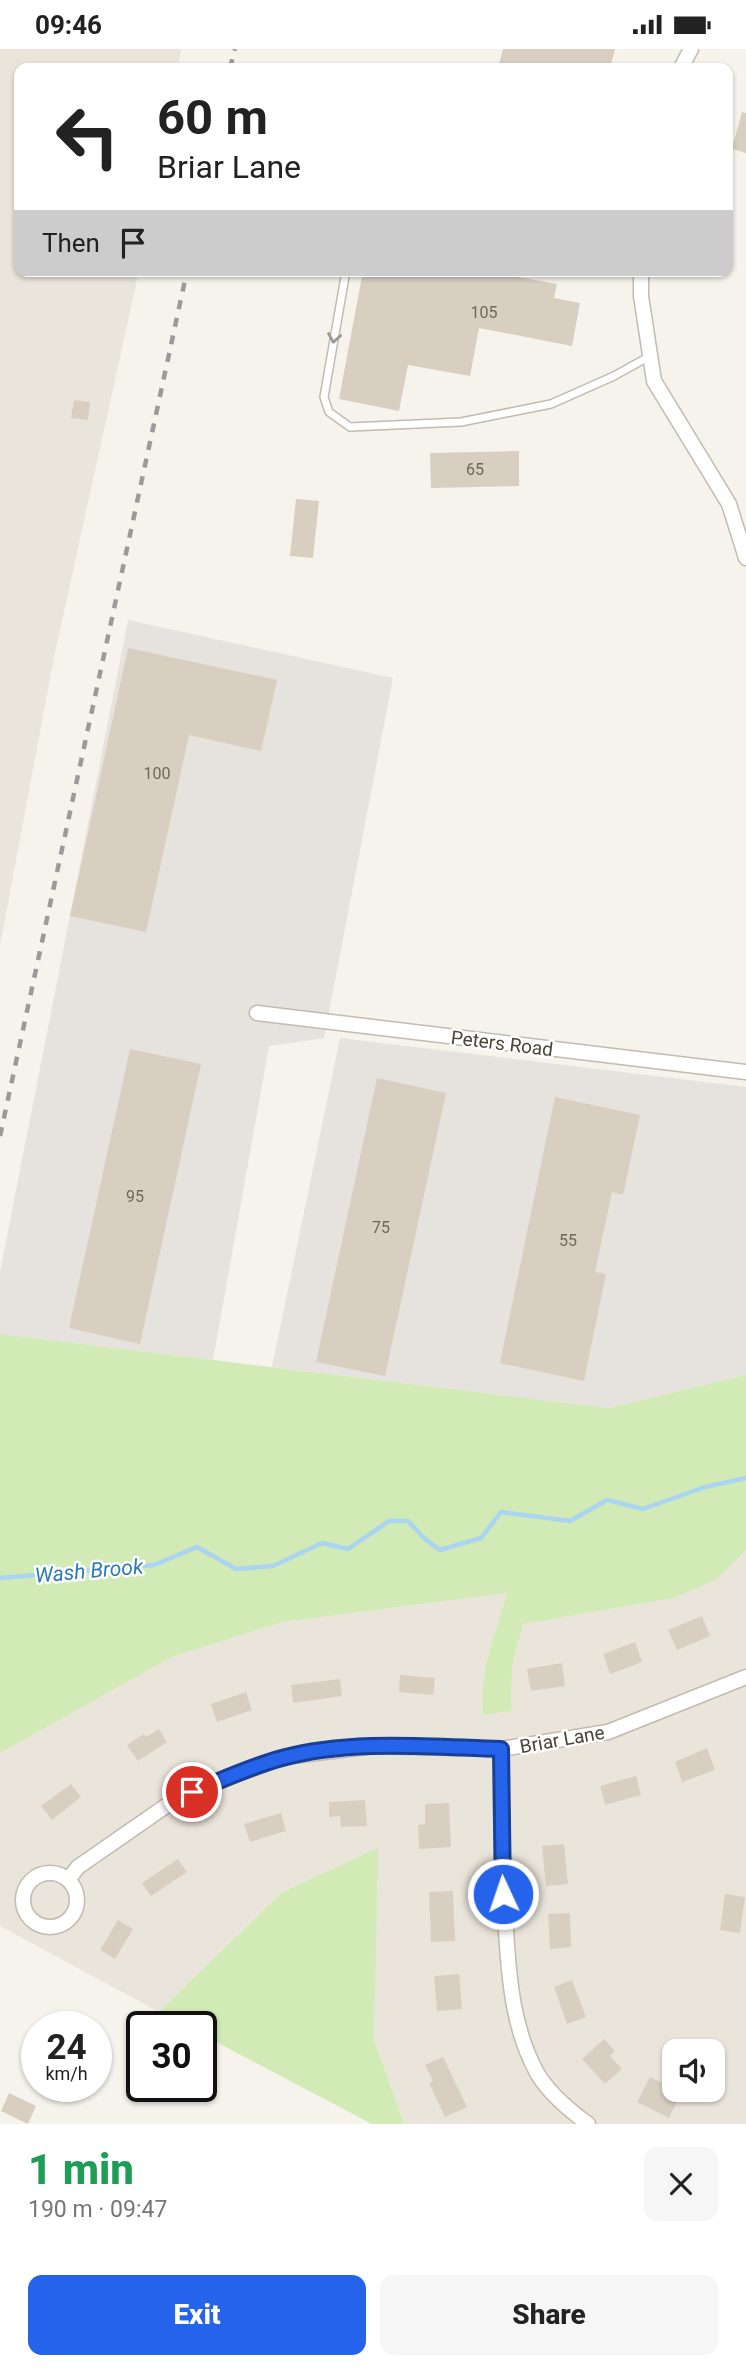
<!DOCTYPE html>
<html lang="en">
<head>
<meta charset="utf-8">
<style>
	body { margin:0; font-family:Roboto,sans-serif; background:#f6f6f6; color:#222; height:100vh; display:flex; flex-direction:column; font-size:26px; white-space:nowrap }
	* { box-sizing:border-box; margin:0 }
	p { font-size:23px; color:#767676 }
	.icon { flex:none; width:38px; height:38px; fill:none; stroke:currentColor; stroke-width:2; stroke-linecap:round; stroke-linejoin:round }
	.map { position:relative; height:2075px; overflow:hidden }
	.panel { display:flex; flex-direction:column; background:#fff; flex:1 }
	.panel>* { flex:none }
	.banner { position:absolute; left:14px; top:14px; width:719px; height:214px; border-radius:14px; box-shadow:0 2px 5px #0004; background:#fff; color:#222; overflow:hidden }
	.tools { position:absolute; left:662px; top:1990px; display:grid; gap:14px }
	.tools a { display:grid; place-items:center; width:63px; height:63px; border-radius:14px; background:#fff; box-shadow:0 2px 5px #0004; font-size:35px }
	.speed { position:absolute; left:21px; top:1962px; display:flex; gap:14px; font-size:35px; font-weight:700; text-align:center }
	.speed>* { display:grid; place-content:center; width:91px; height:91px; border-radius:50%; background:#fff; box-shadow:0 2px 5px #0004; line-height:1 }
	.speed small { font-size:18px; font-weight:400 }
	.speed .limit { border:4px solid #111; border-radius:10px; background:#fff; color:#111 }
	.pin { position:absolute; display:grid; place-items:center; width:60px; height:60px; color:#fff; margin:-30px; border:4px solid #fff; border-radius:50%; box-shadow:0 2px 7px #0007 }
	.me { position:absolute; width:77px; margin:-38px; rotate:357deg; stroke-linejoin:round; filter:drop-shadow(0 0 5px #0008) }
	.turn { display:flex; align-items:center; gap:24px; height:147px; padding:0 28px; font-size:32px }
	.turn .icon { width:91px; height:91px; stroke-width:2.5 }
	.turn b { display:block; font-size:49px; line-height:60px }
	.then { display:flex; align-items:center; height:66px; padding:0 28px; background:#0003; gap:14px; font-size:26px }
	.round { display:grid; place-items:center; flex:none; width:74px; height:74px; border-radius:14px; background:#f6f6f6 }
	.head { display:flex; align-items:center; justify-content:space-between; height:119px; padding:0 28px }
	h1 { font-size:42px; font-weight:800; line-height:52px; color:#1e9e55 }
	.cta { display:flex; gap:14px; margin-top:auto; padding:14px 28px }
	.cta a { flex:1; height:80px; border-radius:14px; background:#2563eb; color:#fff; font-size:28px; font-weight:800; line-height:80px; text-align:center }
	.cta a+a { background:#f6f6f6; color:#222 }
	.status { display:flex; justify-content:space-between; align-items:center; height:49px; padding:0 35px; background:#fff; direction:ltr }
	.status svg { height:19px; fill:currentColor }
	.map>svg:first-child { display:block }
	.residential { fill:#eae5da; fill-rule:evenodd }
	.industrial { fill:#e6e2dd }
	.green { fill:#d2eab5 }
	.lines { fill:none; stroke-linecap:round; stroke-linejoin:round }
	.stream { stroke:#a9d4f2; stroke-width:4.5 }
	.building { fill:#d8cfc1 }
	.lane-casing { stroke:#c2bbae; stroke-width:10 }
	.street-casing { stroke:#c2bbae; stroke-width:17 }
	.lane { stroke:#fff; stroke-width:7 }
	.street { stroke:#fff; stroke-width:14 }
	.rail { stroke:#9a9a9a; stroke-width:4.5; stroke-dasharray:9 9; stroke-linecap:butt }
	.oneway { stroke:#9c9892 }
	.route-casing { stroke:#184099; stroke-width:18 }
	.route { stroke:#2563eb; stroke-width:12 }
	.labels { text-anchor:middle; stroke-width:5; stroke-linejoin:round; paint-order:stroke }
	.number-label { font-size:16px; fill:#6e675b }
	.street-label { font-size:19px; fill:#4b4439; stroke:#fff }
	.water-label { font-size:21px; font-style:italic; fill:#2e7ab2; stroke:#fff }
</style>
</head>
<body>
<div class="status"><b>09:46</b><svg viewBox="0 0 49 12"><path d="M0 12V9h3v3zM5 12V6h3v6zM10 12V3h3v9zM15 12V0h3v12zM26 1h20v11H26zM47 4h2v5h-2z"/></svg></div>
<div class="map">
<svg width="746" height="2075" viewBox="0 0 746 2075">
	<rect width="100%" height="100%" fill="#f6f3ec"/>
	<!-- residential -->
	<path class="residential" d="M0 0H181L178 19H19V222H139L54 608 0 897Z
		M746 1501V2075H404L374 1991 377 1800 281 1844 159 1963 0 1877V1704L172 1608 282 1573 507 1544 486 1614 482 1647 483 1666 511 1662 512 1617 523 1575 674 1549 714 1531ZM674 2002H712V2040H674Z"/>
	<!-- industrial -->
	<path class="industrial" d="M128 571 393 629 324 989 269 997 213 1311 0 1285V1223Z
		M340 989 746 1038V1326L608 1359 272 1318Z"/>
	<!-- green -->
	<path class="green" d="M0 1285 608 1359 746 1326V1501L715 1531 674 1549 523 1575 512 1617 511 1662 483 1666 482 1647 486 1614 507 1544 282 1573 172 1608 0 1704Z
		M378 1799 374 1991 404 2075H372L201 1985V1978L187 1977 159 1963 281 1844Z"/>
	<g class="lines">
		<!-- stream -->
		<path class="stream" d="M0 1529 154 1516 197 1498 236 1520 273 1517 322 1494 348 1500 389 1472H408L425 1490 440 1501 481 1489 501 1463 570 1472 607 1451 643 1460 705 1438 746 1429"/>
	</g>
	<!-- building -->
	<path class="building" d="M503 0H615L610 19H498Z
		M742 63 746 64V104L732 100Z
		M363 222H507V226L557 235 554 249 580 254 572 297 479 279 470 327 408 316 399 362 339 350Z
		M74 351 90 353 88 371 71 369Z
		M519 402V437L431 439 430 404Z
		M296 450 319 452 313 509 290 507Z
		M128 599 277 631 261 702 189 686 146 883 70 867Z
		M130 1000 201 1015 140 1295 69 1279Z
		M377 1029 446 1044 385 1327 316 1313Z
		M555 1048 640 1066 623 1146 612 1143 595 1223 606 1225 584 1332 500 1314Z
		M702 1567 710 1587 677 1601 668 1581Z
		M635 1593 642 1613 610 1625 603 1605Z
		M562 1614 565 1637 531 1642 527 1620Z
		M400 1626 435 1629 433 1646 399 1643Z
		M340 1630 342 1647 293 1654 291 1636Z
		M246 1643 252 1661 217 1673 211 1655Z
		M159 1680 167 1693 138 1712 127 1696 144 1685 146 1688Z
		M707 1699 715 1721 682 1733 675 1713Z
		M636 1727 641 1746 605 1756 600 1737Z
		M71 1735 81 1748 52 1771 41 1757Z
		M365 1751 367 1777 341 1778 340 1767 329 1768V1753Z
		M449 1754 451 1798 419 1800 418 1776 425 1775V1755Z
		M281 1764 286 1782 250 1793 244 1775Z
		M564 1795 568 1835 546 1837 542 1797Z
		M178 1810 187 1823 151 1847 142 1834Z
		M453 1842 455 1892 431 1893 429 1843Z
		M725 1845 745 1848 740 1884 720 1881Z
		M570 1864 571 1898 550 1900 548 1865Z
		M118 1871 133 1880 115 1910 100 1901Z
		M459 1925 462 1960 437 1962 434 1927Z
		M572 1931 586 1968 567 1975 554 1938Z
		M604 1990 615 2002 610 2007 622 2020 605 2035 582 2010Z
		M443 2008 467 2058 445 2068 429 2034 433 2032 425 2016Z
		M650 2028 669 2037 665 2044 678 2050 669 2069 637 2053Z
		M9 2044 36 2057 28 2075 1 2062Z"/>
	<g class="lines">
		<!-- lane casing -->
		<g class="lane-casing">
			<path id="lane" d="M346 222 324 348 329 363 350 378 461 373 551 355 614 327 650 307"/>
		</g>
		<!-- street casing -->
		<g class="street-casing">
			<path id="street" d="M681 19 691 0
				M641 222V247L654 332 729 455 746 509
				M257 964 746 1023
				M501 1700C501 1761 501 1821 506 1882 509 1930 513 1979 536 2022 547 2043 569 2061 588 2075
				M23 1851a27 27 0 1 1 54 0a27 27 0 1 1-54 0Z
				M68 1831 78 1818 173 1752 232 1727 284 1708 373 1697 501 1700 608 1683 746 1628"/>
		</g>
		<!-- lane -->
		<use href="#lane" class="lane"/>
		<!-- street -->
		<use href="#street" class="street"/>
		<!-- rail -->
		<path class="rail" d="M230 19 235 0
			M0 1087 187 222"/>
	</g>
	<!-- one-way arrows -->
	<defs><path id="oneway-chevron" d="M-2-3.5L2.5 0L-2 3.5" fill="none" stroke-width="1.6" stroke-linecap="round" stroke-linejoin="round" transform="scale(1.75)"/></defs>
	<use class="oneway" href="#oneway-chevron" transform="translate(334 289) rotate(100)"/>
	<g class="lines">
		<!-- route casing -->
		<g class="route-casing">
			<path id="route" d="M192 1743C222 1731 252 1717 282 1709 351 1690 431 1698 501 1700L503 1845"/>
		</g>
		<!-- route -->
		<use href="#route" class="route"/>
	</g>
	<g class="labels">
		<!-- number labels -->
		<g class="number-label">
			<text x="484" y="269">105</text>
			<text x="475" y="426">65</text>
			<text x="157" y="730">100</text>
			<text x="135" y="1153">95</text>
			<text x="381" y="1184">75</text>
			<text x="568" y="1197">55</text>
		</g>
		<!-- street labels -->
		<g class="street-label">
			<text transform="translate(502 994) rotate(7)" y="7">Peters Road</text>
			<text transform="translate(562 1690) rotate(-10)" y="7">Briar Lane</text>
		</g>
		<!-- water labels -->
		<g class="water-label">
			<text transform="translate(89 1522) rotate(-5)" y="7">Wash Brook</text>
		</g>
	</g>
</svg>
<div class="tools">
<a><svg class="icon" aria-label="sound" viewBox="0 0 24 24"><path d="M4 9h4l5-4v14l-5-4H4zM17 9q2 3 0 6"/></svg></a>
</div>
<div class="speed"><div>24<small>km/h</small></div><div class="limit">30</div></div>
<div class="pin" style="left:192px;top:1743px;background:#d93025"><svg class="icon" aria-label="arrive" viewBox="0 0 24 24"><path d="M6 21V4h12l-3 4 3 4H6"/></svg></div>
<svg class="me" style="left:503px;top:1845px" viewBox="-20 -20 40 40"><circle r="17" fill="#2563eb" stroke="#fff" stroke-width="3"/><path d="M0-11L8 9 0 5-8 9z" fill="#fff"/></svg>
<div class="banner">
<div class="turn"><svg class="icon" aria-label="left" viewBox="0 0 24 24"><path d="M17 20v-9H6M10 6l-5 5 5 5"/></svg><div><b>60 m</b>Briar Lane</div></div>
<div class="then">Then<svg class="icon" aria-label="arrive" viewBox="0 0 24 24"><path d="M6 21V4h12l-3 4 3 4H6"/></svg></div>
</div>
</div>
<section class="panel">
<div class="head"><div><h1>1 min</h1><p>190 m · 09:47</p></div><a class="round"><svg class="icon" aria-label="close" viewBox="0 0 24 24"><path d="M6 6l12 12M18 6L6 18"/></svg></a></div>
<div class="cta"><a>Exit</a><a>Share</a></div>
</section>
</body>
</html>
